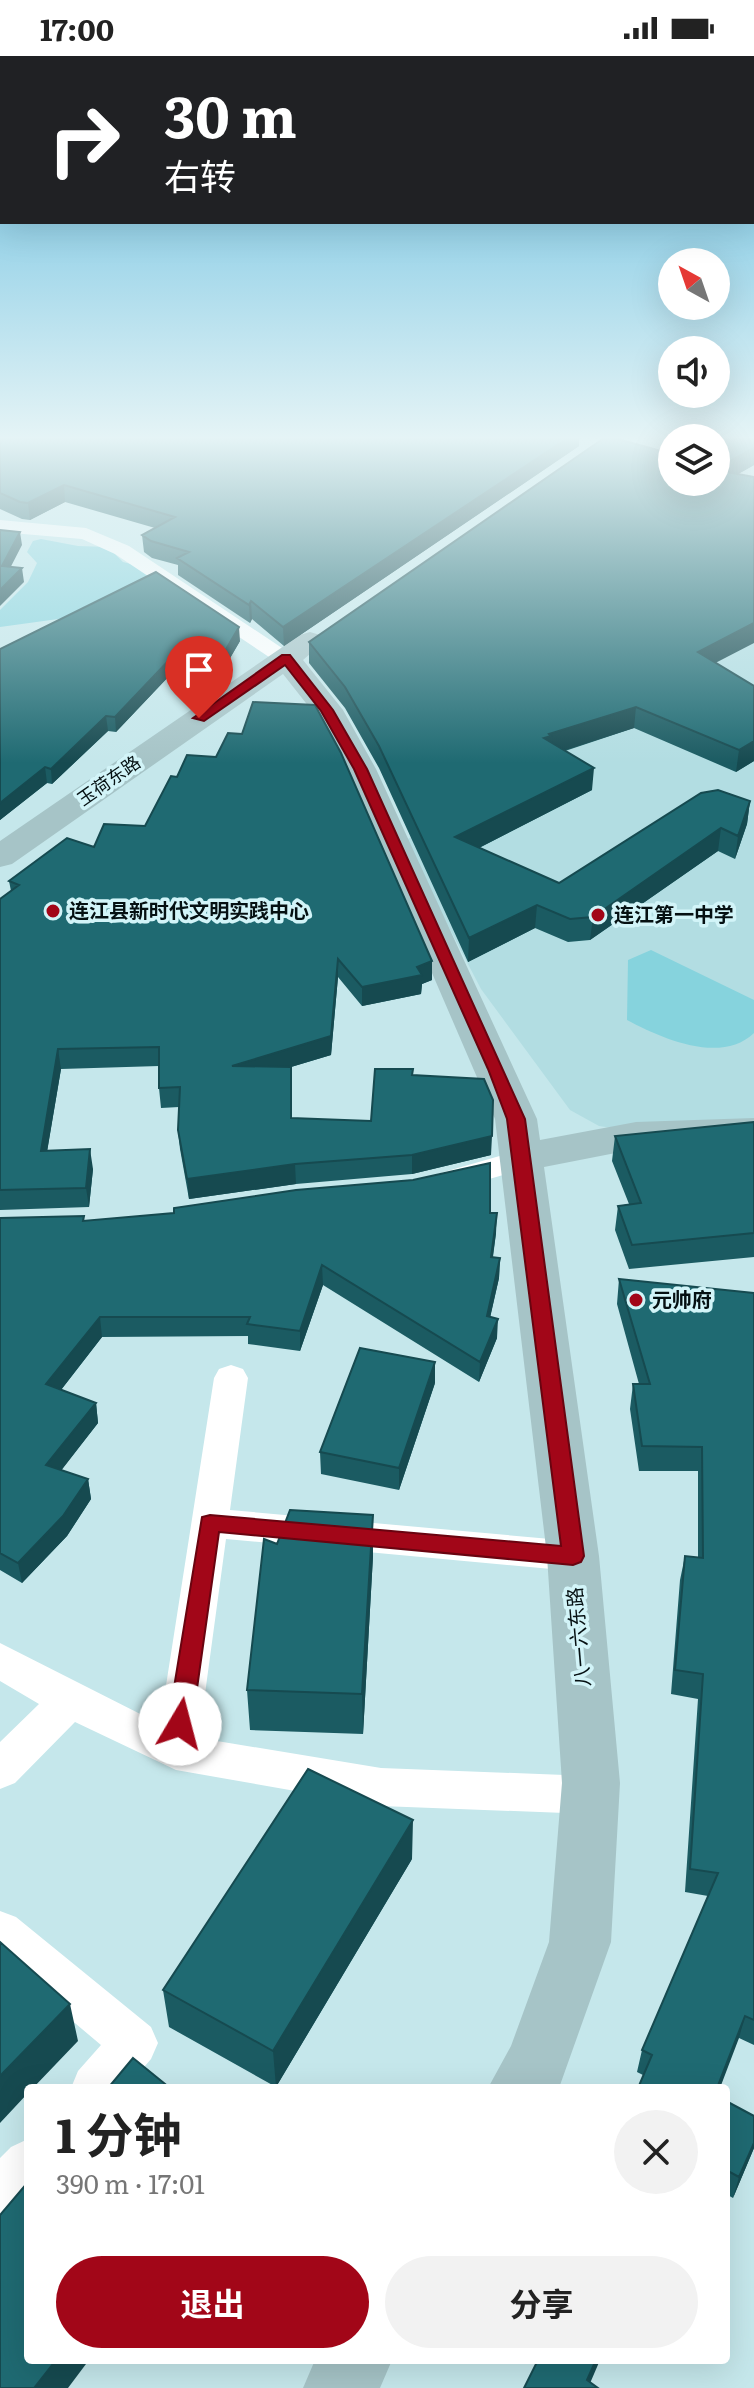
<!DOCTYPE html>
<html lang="zh">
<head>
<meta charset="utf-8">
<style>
	body { margin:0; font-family:Literata,"Noto Sans SC",serif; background:#f2f2f2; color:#222; height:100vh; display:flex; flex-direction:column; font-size:30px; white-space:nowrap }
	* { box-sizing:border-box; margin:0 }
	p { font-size:26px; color:#767676 }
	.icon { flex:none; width:44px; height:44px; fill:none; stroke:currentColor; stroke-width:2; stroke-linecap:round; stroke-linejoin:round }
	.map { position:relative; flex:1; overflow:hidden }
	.details { position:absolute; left:24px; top:2028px; width:706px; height:280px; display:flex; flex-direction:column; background:#fff; border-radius:8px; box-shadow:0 8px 32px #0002 }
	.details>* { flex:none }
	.top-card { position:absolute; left:0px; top:0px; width:754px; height:168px; box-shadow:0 8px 32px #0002; background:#202124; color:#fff; overflow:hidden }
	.needle { width:52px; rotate:320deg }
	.fabs { position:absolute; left:658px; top:192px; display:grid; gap:16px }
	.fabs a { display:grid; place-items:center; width:72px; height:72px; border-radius:50%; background:#fff; box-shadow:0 8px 32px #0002; font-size:40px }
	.pin { position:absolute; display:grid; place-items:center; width:68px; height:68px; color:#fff; margin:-82px -34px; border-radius:50% 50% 50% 0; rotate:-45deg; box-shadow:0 0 8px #0007 }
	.pin .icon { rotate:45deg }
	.me { position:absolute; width:88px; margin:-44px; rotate:8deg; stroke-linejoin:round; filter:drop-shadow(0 0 6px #0008) }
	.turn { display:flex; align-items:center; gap:28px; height:168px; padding:0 32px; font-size:36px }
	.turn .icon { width:104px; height:104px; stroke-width:2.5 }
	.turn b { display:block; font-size:56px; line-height:68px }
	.round { display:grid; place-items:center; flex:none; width:84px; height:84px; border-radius:42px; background:#f2f2f2 }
	.overview { display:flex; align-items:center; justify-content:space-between; height:136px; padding:0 32px }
	h1 { font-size:48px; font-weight:700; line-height:60px }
	.cta { display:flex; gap:16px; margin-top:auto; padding:16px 32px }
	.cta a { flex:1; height:92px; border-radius:48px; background:#a20618; color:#fff; font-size:32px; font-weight:700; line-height:92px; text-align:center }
	.cta a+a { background:#f2f2f2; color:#222 }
	.status { display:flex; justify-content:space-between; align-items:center; height:56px; padding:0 40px; background:#fff; direction:ltr }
	.status svg { height:22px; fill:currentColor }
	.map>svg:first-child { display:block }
	.built { fill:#b2dde2 }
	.green { fill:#86d3dd }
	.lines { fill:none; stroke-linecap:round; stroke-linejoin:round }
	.street { fill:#fff; fill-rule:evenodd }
	.secondary { fill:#a6c4c7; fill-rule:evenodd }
	.wall { fill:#1b5b62 }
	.shaded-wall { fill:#164a50 }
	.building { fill:#1f6a72; stroke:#164a50; stroke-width:2 }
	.route { fill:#a20618; stroke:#690410; stroke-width:2 }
	.poi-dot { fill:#a20618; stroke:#d2f4f8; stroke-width:3 }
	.labels { text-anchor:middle; stroke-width:7; stroke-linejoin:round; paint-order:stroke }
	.far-street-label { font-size:18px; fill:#051012; stroke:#d2f4f8 }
	.poi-label { font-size:20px; font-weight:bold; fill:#051012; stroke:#d2f4f8; text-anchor:start }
	.street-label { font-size:20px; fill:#051012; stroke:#d2f4f8 }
</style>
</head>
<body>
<div class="status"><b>17:00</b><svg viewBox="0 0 49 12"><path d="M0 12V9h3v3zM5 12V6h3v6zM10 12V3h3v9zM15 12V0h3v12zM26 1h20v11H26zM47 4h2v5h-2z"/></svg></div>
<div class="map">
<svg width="754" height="2332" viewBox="0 0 754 2332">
	<rect width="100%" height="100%" fill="#c5e7eb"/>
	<!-- built -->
	<path class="built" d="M754 527V1066L619 1073 599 1070 570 1054 481 933 404 785 497 737Z"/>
	<!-- green -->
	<path class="green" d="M41 483 78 490 108 491 123 506 139 510 170 530 80 560 0 571V554L28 526 37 507 27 496 33 485Z
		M651 894 754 944V977C721 1009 661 982 627 964L628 904Z"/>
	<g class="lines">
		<!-- street -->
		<path class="street" d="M0 464 86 472 129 490 297 602 286 608 278 607 115 498 82 483 0 476Z
			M520 1094 531 1097 535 1104 531 1111 448 1135 437 1132 432 1125 437 1118Z
			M231 1309 243 1313 248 1322 230 1454 573 1485 586 1489 592 1500 586 1511 573 1515 226 1483 199 1682 381 1712 590 1720 605 1726 611 1739 605 1752 590 1758 381 1750 176 1714 75 1666 15 1727 0 1733V1686L39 1648 0 1625V1587L160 1668 214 1322 219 1313Z
			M0 1855 16 1861 151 1971 158 1987 151 2003 126 2032H71L78 2015 101 1989 0 1904Z
			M28 2083V2146L18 2158 0 2165V2102L11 2091Z"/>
		<!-- secondary -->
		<path class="secondary" d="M310 576 320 579 325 585 303 604 343 654 376 713 537 1063 540 1084 636 1066 754 1062V1088L636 1093 544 1111 599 1500 620 1727 611 1886 559 2032H488L511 1990 549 1886 562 1727 547 1500 495 1063 344 713 313 656 283 618 12 808 0 811V785L300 579Z
			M315 2304H392L380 2332H303Z"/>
	</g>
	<!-- wall -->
	<path class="wall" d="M0 380H579V390L284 590 252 563 250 567 178 519V509L152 502 144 496 142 479 155 472 65 446 30 464 22 463 0 453Z
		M754 380V409L738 418 716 607 754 630V705L736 716 634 672 565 695 592 734 479 792 559 827 750 745 747 768 735 803 718 795 590 884 568 886 535 872 468 906 379 712 345 652 309 607V586L672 426Z
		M240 585 219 621 171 618 116 676 108 675 52 728 47 727 0 764V593Z
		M9 825 432 905V924L422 928 421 938 362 950 338 921 331 999 291 1011 292 1062 371 1065 413 1019 491 1099 412 1118 296 1128 189 1143 180 1093 178 1074 179 1051 161 1052 159 1032V1010L61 1013 47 1095 93 1113 89 1151 0 1154V843L11 835Z
		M754 1066V1201L629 1213 615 1174 618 1150 629 1148 612 1105 615 1080Z
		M490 1157 496 1177 493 1201 500 1202 499 1222 490 1261 497 1282 479 1326 323 1229 300 1295 248 1288V1280L102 1281 61 1334 96 1347 98 1367 61 1414 88 1423 91 1443 67 1480 22 1527 0 1514V1162L84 1165Z
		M619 1223 754 1237V1989L739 1982 643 2019 637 2016 642 1994 708 1840 685 1836 698 1643 671 1638 680 1524 685 1500 698 1502V1415H639L630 1353 633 1328H639L617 1248Z
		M435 1327 399 1434 321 1418 320 1396Z
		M373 1459V1500L363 1678 250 1674 247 1634 277 1488Z
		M412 1803 276 2031 169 1971 163 1934Z
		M726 2045 754 2060V2092L733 2142 726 2138Z"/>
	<!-- shaded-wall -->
	<path class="shaded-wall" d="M571 380H579V390L284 590 283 571Z
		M754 392V409L712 433 716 413Z
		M64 429 65 446 30 464 28 447Z
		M20 476 22 489 4 524 2 510Z
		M22 512 24 526 0 550V534Z
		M251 545 252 563 250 567 249 549Z
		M754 567V587L696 617 698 596Z
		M239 571 240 585 219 621 218 607Z
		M170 603 171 618 116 676 115 661Z
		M636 651 634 672 550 699 544 682 549 678Z
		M106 660 108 675 52 728 51 713Z
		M754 685V705L736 716 739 694Z
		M45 711 47 727 0 764V747Z
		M594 712 592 734 455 804V781Z
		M750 745 747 768 735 803 738 780Z
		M721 772 718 795 590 884 593 861Z
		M537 849 535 872 468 906 469 882Z
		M338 903V921L331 999 291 1011 292 1082 232 1010Z
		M432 905V924L422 928 421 938 362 950V931Z
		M58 993 61 1013 44 1114 41 1095Z
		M492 1080 491 1099 412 1118V1099Z
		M90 1093 93 1113 89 1151 86 1132Z
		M295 1108 296 1128 189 1143 187 1123Z
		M497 1157 496 1177 490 1220 491 1201Z
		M500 1202 499 1222 486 1280 487 1260Z
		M322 1209 323 1229 300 1295V1275Z
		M100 1261 102 1281 50 1348 46 1328Z
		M498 1263 497 1282 479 1326 480 1306Z
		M435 1306V1327L399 1434V1412Z
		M96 1347 98 1367 50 1429 46 1409Z
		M88 1423 91 1443 67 1480 22 1527 18 1507Z
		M373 1459V1500L363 1678 362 1638Z
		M413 1764 412 1803 276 2031 273 1995Z
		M70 1948 78 1985 33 2032H28V2037L0 2067V2020Z
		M745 1960 739 1982 720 2032H717Z
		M754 2087V2092L733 2142 739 2121Z
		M56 2304H89L68 2332H34Z
		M596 2304H600L588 2332 587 2324Z"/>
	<!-- building -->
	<path class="building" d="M0 380H571L283 571 251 545 249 549 177 502 189 496 151 485 142 479 175 461 64 429 28 447 20 446 0 437Z
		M607 380 672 398V426H716V414L754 421V567L698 596 754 630V685L739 694 636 651 549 678 551 680 544 682 594 712 455 781 559 827 701 737 718 734 750 745 738 780 721 772 593 861 570 863 537 849 469 882 379 690 345 631 309 586Z
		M717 380H754V392L716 413V382H713Z
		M0 474 20 476 2 510 22 512 0 534Z
		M156 516 239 571 218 607 170 603 115 661 106 660 51 713 45 711 0 747V593Z
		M253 646 315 649 341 697 432 905 417 911 422 919 362 931 338 903 331 980 232 1010 291 1011V1062L371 1065 375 1013H413L412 1019 484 1023 493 1044 492 1080 412 1099 295 1108 187 1123 178 1074 180 1031 159 1032V991L58 993 41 1095 90 1093 86 1132 0 1134V843L19 829 9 825 67 782 94 791 104 768 145 770 171 720 177 721 187 699 216 701 228 677 242 678Z
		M754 1066V1177L632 1189 618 1150 641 1147 615 1080Z
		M490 1107V1157H497L491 1201 500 1202 487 1260 498 1263 480 1306 322 1209 300 1275 247 1268 250 1261H100L46 1328 96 1347 46 1409 88 1423 63 1460 18 1507 0 1497V1162L84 1160 83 1165 174 1157V1152L296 1134 413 1124Z
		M619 1223 754 1237V1964L745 1960 717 2032H638L652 1999 642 1994 718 1817 690 1813 703 1618 675 1614 685 1500 703 1502 702 1391 642 1390 633 1328H650Z
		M360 1292 435 1306 399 1412 320 1396Z
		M290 1454 373 1459 362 1638 247 1634 264 1483 277 1488Z
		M308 1713 413 1764 273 1995 163 1934Z
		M0 1886 70 1948 0 2020Z
		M133 2002 170 2032H108Z
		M726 2045 754 2060V2087L739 2121 726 2114Z
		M28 2126V2304H56L34 2332H0V2159Z
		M538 2304H596L587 2324 598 2332H524Z"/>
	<!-- sky -->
	<linearGradient id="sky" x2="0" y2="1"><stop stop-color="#59b8dd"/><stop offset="0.54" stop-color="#e5f4f6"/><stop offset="1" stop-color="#e5f4f6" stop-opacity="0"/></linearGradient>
	<rect width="754" height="707" fill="url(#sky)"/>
	<!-- route -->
	<path class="route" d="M282 599H290L333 654 367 713 525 1063 584 1500 581 1506 573 1509 219 1476 192 1668 188 1675 180 1678 172 1675 168 1668 202 1461 210 1459 561 1490 507 1063 488 1013 354 713 321 655 285 609 204 665 193 662Z"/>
	<!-- markers -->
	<g class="poi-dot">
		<circle cx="53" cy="855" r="8"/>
		<circle cx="598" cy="859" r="8"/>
		<circle cx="636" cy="1244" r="8"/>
	</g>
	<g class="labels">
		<!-- far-street labels -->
		<g class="far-street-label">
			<text transform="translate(109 725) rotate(-35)" y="6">玉荷东路</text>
		</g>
		<!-- poi labels -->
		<g class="poi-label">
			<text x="69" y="862">连江县新时代文明实践中心</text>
			<text x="614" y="866">连江第一中学</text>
			<text x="652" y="1251">元帅府</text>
		</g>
		<!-- street labels -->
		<g class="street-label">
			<text transform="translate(579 1581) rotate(-95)" y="7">八一六东路</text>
		</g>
	</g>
</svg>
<div class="fabs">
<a><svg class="needle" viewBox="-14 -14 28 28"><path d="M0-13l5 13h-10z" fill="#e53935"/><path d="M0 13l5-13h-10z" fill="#767676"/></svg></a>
<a><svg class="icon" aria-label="sound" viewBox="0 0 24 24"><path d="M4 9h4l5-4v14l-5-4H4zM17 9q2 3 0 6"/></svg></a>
<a><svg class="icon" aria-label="layers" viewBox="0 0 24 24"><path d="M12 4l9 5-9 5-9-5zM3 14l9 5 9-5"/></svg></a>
</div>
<div class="pin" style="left:199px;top:662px;background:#d93025"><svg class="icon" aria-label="arrive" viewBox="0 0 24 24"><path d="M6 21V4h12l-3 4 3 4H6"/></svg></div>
<svg class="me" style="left:180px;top:1668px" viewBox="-20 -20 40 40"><circle r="19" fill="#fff"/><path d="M0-13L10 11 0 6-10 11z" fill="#a20618"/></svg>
<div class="top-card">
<div class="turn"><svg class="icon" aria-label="right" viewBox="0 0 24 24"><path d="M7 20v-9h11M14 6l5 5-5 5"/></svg><div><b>30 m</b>右转</div></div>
</div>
<section class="details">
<div class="overview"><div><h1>1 分钟</h1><p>390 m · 17:01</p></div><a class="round"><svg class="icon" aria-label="close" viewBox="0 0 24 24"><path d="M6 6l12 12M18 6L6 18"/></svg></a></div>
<div class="cta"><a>退出</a><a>分享</a></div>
</section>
</div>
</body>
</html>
